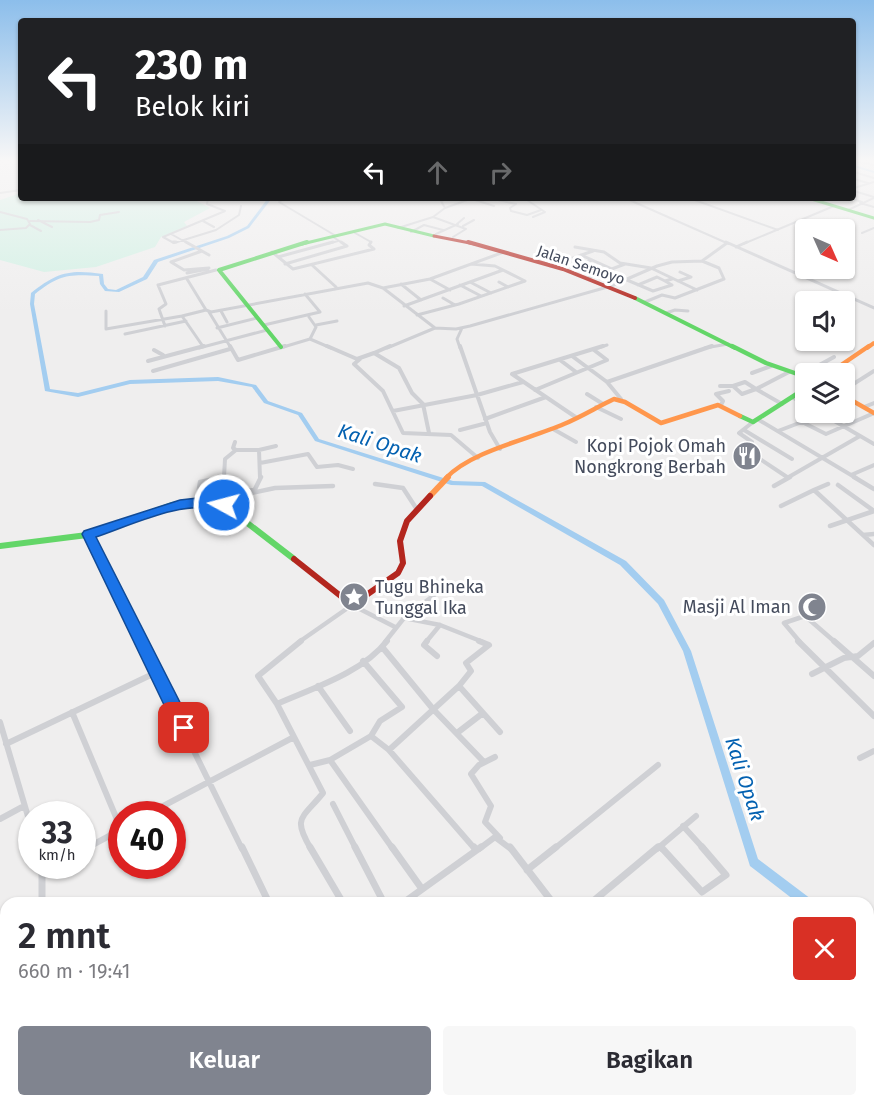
<!DOCTYPE html>
<html lang="id">
<head>
<meta charset="utf-8">
<style>
	body { margin:0; font-family:"Fira Sans",sans-serif; background:#f7f7f7; color:#2b2b33; height:100vh; display:flex; flex-direction:column; font-size:22px; white-space:nowrap }
	* { box-sizing:border-box; margin:0 }
	p { font-size:20px; color:#7c7c81 }
	.icon { flex:none; width:33px; height:33px; fill:none; stroke:currentColor; stroke-width:2; stroke-linecap:round; stroke-linejoin:round }
	.map { position:relative; flex:1; overflow:hidden }
	.panel { position:absolute; left:0px; top:897px; width:874px; height:210px; display:flex; flex-direction:column; background:#fff; border-radius:18px 18px 0 0; box-shadow:0 2px 4px #0004 }
	.panel>* { flex:none }
	.banner { position:absolute; left:18px; top:18px; width:838px; height:183px; border-radius:6px; box-shadow:0 2px 4px #0004; background:#202124; color:#fff; overflow:hidden }
	.needle { width:39px; rotate:135deg }
	.buttons { position:absolute; left:795px; top:219px; display:grid; gap:12px }
	.buttons a { display:grid; place-items:center; width:60px; height:60px; border-radius:6px; background:#fff; box-shadow:0 2px 4px #0004; font-size:30px }
	.speed { position:absolute; left:18px; top:801px; display:flex; gap:12px; font-size:30px; font-weight:700; text-align:center }
	.speed>* { display:grid; place-content:center; width:78px; height:78px; border-radius:50%; background:#fff; box-shadow:0 2px 4px #0004; line-height:1 }
	.speed small { font-size:15px; font-weight:400 }
	.speed .limit { border:9px solid #d22; background:#fff; color:#111 }
	.pin { position:absolute; display:grid; place-items:center; width:51px; height:51px; color:#fff; margin:-26px; border-radius:12px; box-shadow:0 3px 9px #0006 }
	.me { position:absolute; width:66px; margin:-33px; rotate:277deg; stroke-linejoin:round; filter:drop-shadow(0 0 4px #0008) }
	.turn { display:flex; align-items:center; gap:21px; height:126px; padding:0 18px; font-size:27px }
	.turn .icon { width:78px; height:78px; stroke-width:2.5 }
	.turn b { display:block; font-size:42px; line-height:51px }
	.lanes { display:flex; align-items:center; height:57px; padding:0 18px; background:#0003; justify-content:center; gap:30px; direction:ltr }
	.lanes .off { opacity:.35 }
	.round { display:grid; place-items:center; flex:none; width:63px; height:63px; border-radius:6px; background:#f7f7f7 }
	.overview { display:flex; align-items:center; justify-content:space-between; height:102px; padding:0 18px }
	h1 { font-size:36px; font-weight:600; line-height:45px }
	.action { display:flex; gap:12px; margin-top:auto; padding:12px 18px }
	.action a { flex:1; height:69px; border-radius:6px; background:#80848f; color:#fff; font-size:24px; font-weight:600; line-height:69px; text-align:center }
	.action a+a { background:#f7f7f7; color:#2b2b33 }
	.map>svg:first-child { display:block }
	.green { fill:#d1f0e4 }
	.lines { fill:none; stroke-linecap:round; stroke-linejoin:round }
	.river { fill:#a3cdf0; fill-rule:evenodd }
	.street-far5 { stroke:#cfd0d4; stroke-width:2 }
	.street-far4 { stroke:#cfd0d4; stroke-width:3 }
	.street-far3 { stroke:#cfd0d4; stroke-width:4 }
	.street-far2 { stroke:#cfd0d4; stroke-width:4.5 }
	.street-far1 { stroke:#cfd0d4; stroke-width:6 }
	.street { stroke:#cfd0d4; stroke-width:7 }
	.fast-far3 { stroke:#63d668; stroke-width:3 }
	.fast-far2 { stroke:#63d668; stroke-width:4 }
	.fast-far1 { stroke:#63d668; stroke-width:4.5 }
	.fast { stroke:#63d668; stroke-width:6 }
	.slow-far2 { stroke:#ff974d; stroke-width:4 }
	.slow-far1 { stroke:#ff974d; stroke-width:4.5 }
	.slow { stroke:#ff974d; stroke-width:6 }
	.jam-far2 { stroke:#b3261e; stroke-width:3 }
	.jam-far1 { stroke:#b3261e; stroke-width:4 }
	.jam { stroke:#b3261e; stroke-width:6 }
	.route { fill:#1a73e8; stroke:#114b97; stroke-width:1.5 }
	.labels { text-anchor:middle; stroke-width:6; stroke-linejoin:round; paint-order:stroke }
	.far-street-label { font-size:15px; fill:#444b5c; stroke:#fff }
	.poi-label { font-size:18px; fill:#444b5c; stroke:#fff; text-anchor:end }
	.water-label { font-size:20px; font-style:italic; fill:#0361b1; stroke:#fff }
</style>
</head>
<body>
<div class="map">
<svg width="874" height="1107" viewBox="0 0 874 1107">
	<rect width="100%" height="100%" fill="#efeeee"/>
	<!-- green -->
	<path class="green" d="M21 193V198H178L195 200 210 208 184 222 187 226 161 237 155 247 96 267 44 272 0 260V200Z"/>
	<g class="lines">
		<!-- river -->
		<path class="river" d="M854 165 874 171V173L854 167Z
			M268 198H272L249 228 229 238 158 262 147 279 119 292 105 291 100 284 99 276C68 274 59 275 35 294L34 304 50 389 78 393 130 380 218 377 256 385 268 401 302 413 319 439 453 481 485 482 626 561 664 600 691 651 758 859 811 899 813 903H798L750 866 683 651 658 604 620 565 482 486 451 485 315 441 298 415 264 403 252 387 218 381 130 384 78 397 45 391 30 304 31 293C57 272 70 269 103 274L104 284 108 289 116 290 143 277 154 260 227 236 247 226Z
			M868 936 874 937V949L868 948Z"/>
		<!-- street-far5 -->
		<path class="street-far5" d="M855 161 874 165
			M854 172 874 178
			M854 179 868 183
			M854 188 874 182
			M854 191 874 197
			M0 193 21 190
			M208 198 207 204 225 211 163 237 174 243 216 230 239 215 241 206
			M286 198 279 202 336 236
			M489 198 516 204 510 208 511 211 527 215 541 210
			M513 198 527 200 545 212
			M625 198 729 244
			M689 198 778 230
			M798 198H809
			M850 198 862 202
			M472 199 494 206
			M860 203 874 207
			M445 208 473 198
			M848 210 874 198
			M0 212 27 219 30 224 26 228 0 230
			M433 217 445 208 441 201 450 198
			M533 217 545 212
			M38 220 52 227
			M30 221 90 222 99 220 100 215 119 212
			M203 221 214 227
			M457 224 464 218
			M30 225 41 231
			M463 226 474 220
			M398 228 433 217 466 229 453 237
			M411 232 424 225 443 230
			M355 233 371 242 370 244
			M862 233 874 228
			M171 234 189 244
			M436 234 458 224
			M333 237 344 244
			M327 244 338 241
			M743 244 834 206"/>
		<!-- street-far4 -->
		<path class="street-far4" d="M173 242H176
			M186 242 209 255
			M726 242 874 308
			M575 247 604 252 620 263 651 268 697 290
			M736 247 747 242
			M202 251 171 262 184 270 209 268
			M272 252 293 269 374 249 369 245 371 242
			M581 255 612 269
			M278 257 333 242
			M285 264 347 246 341 242
			M312 265 336 287
			M550 266 593 251
			M573 267 592 260
			M187 273 208 269
			M588 278 625 264
			M187 279 206 310 211 312 368 283 383 288 435 328
			M430 279 450 290
			M627 280 653 291 672 285 665 281 672 279
			M678 281 691 277 680 272
			M470 282 491 293
			M499 282 508 287
			M401 284 421 300
			M460 285 481 296
			M638 285 657 277 665 281
			M383 288 430 279 504 252
			M443 298 455 305
			M645 302 662 295 675 298 724 279 719 268 702 261
			M404 306 503 270
			M106 311V329L182 316 202 345
			M221 311 227 322
			M209 312 231 348
			M666 313 675 310 688 311
			M417 315 459 304 525 281 495 266 471 264
			M182 316 206 310
			M309 317 316 327 310 339
			M264 325 320 312 305 294
			M316 325 337 321
			M165 326 159 309 166 304 158 285 216 270
			M217 328 257 318
			M125 334 186 321
			M199 348 267 330
			M280 348 310 339 331 348
			M387 348 435 328 456 329 470 326 611 286 657 266 672 262 702 261 727 243
			M460 348 457 339 462 328
			M598 348 607 345
			M705 348 728 344"/>
		<!-- street-far3 -->
		<path class="street-far3" d="M230 346 238 360 285 346
			M327 346 357 359 374 353 399 368 412 393 423 404 429 433
			M460 346 490 432 500 449
			M154 350 163 355
			M374 353 390 346
			M572 356 607 382 621 399
			M360 359 354 364 383 391 403 433 451 435 478 458
			M560 360 576 372
			M148 361 204 346
			M153 371 230 349
			M752 373 771 366
			M801 375 834 357
			M607 382 712 346
			M745 382 756 389 742 394 733 386Z
			M720 386H733
			M756 389 782 404
			M756 389 789 372
			M535 390 607 360 594 350
			M844 390 874 371
			M587 394 603 404
			M792 397 806 405
			M721 405 723 401 716 394 729 391
			M596 407 621 419
			M864 407 874 403
			M393 411 477 395 523 382
			M819 412 874 444
			M577 418 512 374 603 346
			M485 419 546 397
			M759 420 856 478
			M753 422 739 433 752 442 745 449 787 477
			M802 422 826 434 874 413
			M553 429 576 442
			M460 430 487 423
			M744 430 792 459
			M778 431 828 412
			M235 442 233 448 236 450H259L276 446
			M259 450 260 478
			M260 463 308 454 317 467 338 465 353 469
			M851 475 874 465
			M217 478 224 477 225 459 236 450
			M787 478 860 436"/>
		<!-- street-far2 -->
		<path class="street-far2" d="M854 477 874 489
			M375 484 403 488 416 508
			M828 484 814 490 874 545
			M838 485 874 511
			M774 486 790 477
			M247 494 275 488 333 486
			M197 501 200 482 224 477
			M214 503 255 489 261 477
			M781 506 814 490
			M830 526 874 511
			M88 534 141 642
			M863 535 874 534
			M405 617 441 590
			M808 618 823 612
			M299 642 352 605 395 627
			M385 642 404 618 440 625 483 642
			M426 642 440 625
			M800 642 784 623 805 616 835 642"/>
		<!-- street-far1 -->
		<path class="street-far1" d="M140 641 242 849
			M301 641 258 676 277 704 323 793C302 819 292 817 311 849
			M427 641 424 645 437 656
			M798 641 874 716
			M834 641 874 676
			M383 648 433 709 484 762
			M363 661 402 707 380 721 371 736
			M812 674 844 658 858 656 874 643
			M318 686 350 731
			M459 686 500 732
			M277 704C313 688 362 673 387 641
			M72 712 121 829
			M0 722 32 830
			M457 733 483 713
			M6 744 157 672
			M389 750 459 686 471 671 466 663 489 645 479 641
			M495 757 479 765 471 774 491 806 485 822 500 838
			M860 758 874 751
			M330 760 393 849
			M310 765 330 760 371 736 389 750 475 849
			M333 804 356 849
			M148 814 294 737
			M0 819 24 806
			M683 826 704 849
			M660 846 662 849
			M85 849 122 829
			M479 849 495 837 511 849
			M554 849 658 765
			M657 849 696 816"/>
		<!-- street -->
		<path class="street" d="M242 847 269 903
			M310 847 343 903
			M355 847 384 903
			M392 847 422 889
			M474 847 476 850
			M510 847 553 903
			M661 847 702 892 726 875 702 847
			M82 850 87 847
			M42 866V903
			M44 870 53 866
			M527 870 556 847
			M403 903 481 847
			M591 903 658 847
			M0 970 6 966
			M33 1101V1107
			M365 1101 368 1107
			M705 1101 710 1107"/>
		<!-- fast-far3 -->
		<path class="fast-far3" d="M808 198 874 218
			M302 244 385 224 434 236"/>
		<!-- fast-far2 -->
		<path class="fast-far2" d="M635 298 735 348
			M281 347 219 270 307 242"/>
		<!-- fast-far1 -->
		<path class="fast-far1" d="M732 346 766 363 806 377
			M740 416 753 422 806 388"/>
		<!-- fast -->
		<path class="fast" d="M0 546 87 535 172 505 207 501 224 505 294 559"/>
		<!-- slow-far2 -->
		<path class="slow-far2" d="M867 348 874 343"/>
		<!-- slow-far1 -->
		<path class="slow-far1" d="M828 374 869 346
			M844 396 874 413
			M446 478C471 451 530 439 564 424 581 417 597 407 614 399L625 402 661 423 718 405 740 416"/>
		<!-- slow -->
		<path class="slow" d="M430 496 448 477"/>
		<!-- jam-far2 -->
		<path class="jam-far2" d="M434 236 475 244"/>
		<!-- jam-far1 -->
		<path class="jam-far1" d="M468 242 563 269 635 298"/>
		<!-- jam -->
		<path class="jam" d="M294 559 352 605 398 573 403 563 400 541 407 521 430 496"/>
	</g>
	<!-- sky -->
	<linearGradient id="sky" x2="0" y2="1"><stop stop-color="#8cbeeb"/><stop offset="0.51" stop-color="#f8f7f7"/><stop offset="1" stop-color="#f8f7f7" stop-opacity="0"/></linearGradient>
	<rect width="874" height="315" fill="url(#sky)"/>
	<!-- route -->
	<path class="route" d="M206 497 229 502 230 505 224 510C180 500 137 523 96 537L193 728 190 734 184 736 178 734 82 534 84 531 180 500Z"/>
	<!-- icons -->
	<defs>
		<g id="restaurant-disc" transform="scale(1.5)"><circle r="9.5" fill="#80848f" stroke="#fff"/><path d="M-5-6h1v4h1v-4h1v4h1v-4h1v5L-1.5 .5V6h-2V.5L-5-1ZM5-6V6H3V1.5H1.5Q1.5-4 5-6Z" fill="#fff"/></g>
		<g id="sight-disc" transform="scale(1.5)"><circle r="9.5" fill="#80848f" stroke="#fff"/><path d="M0-6L1.8-2.2L6-1.7L2.9 1.2L3.7 5.4L0 3.3L-3.7 5.4L-2.9 1.2L-6-1.7L-1.8-2.2Z" fill="#fff"/></g>
		<g id="mosque-disc" transform="scale(1.5)"><circle r="9.5" fill="#80848f" stroke="#fff"/><path d="M3.5-4.9A6 6 0 1 0 3.5 4.9A5 5 0 1 1 3.5-4.9Z" fill="#fff"/></g>
	</defs>
	<g fill-rule="evenodd">
		<use href="#restaurant-disc" x="747" y="456"/>
		<use href="#sight-disc" x="354" y="597"/>
		<use href="#mosque-disc" x="812" y="607"/>
	</g>
	<g class="labels">
		<!-- far-street labels -->
		<g class="far-street-label">
			<text transform="translate(581 265) rotate(19)" y="5">Jalan Semoyo</text>
		</g>
		<!-- poi labels -->
		<g class="poi-label">
			<text x="726" y="452">Kopi Pojok Omah<tspan x="726" dy="21">Nongkrong Berbah</tspan></text>
			<text x="375" y="593" text-anchor="start">Tugu Bhineka<tspan x="375" dy="21">Tunggal Ika</tspan></text>
			<text x="791" y="613">Masji Al Iman</text>
		</g>
		<!-- water labels -->
		<g class="water-label">
			<text transform="translate(380 443) rotate(18)" y="7">Kali Opak</text>
			<text transform="translate(745 779) rotate(72)" y="7">Kali Opak</text>
		</g>
	</g>
</svg>
<div class="buttons">
<a><svg class="needle" viewBox="-14 -14 28 28"><path d="M0-13l5 13h-10z" fill="#e53935"/><path d="M0 13l5-13h-10z" fill="#7c7c81"/></svg></a>
<a><svg class="icon" aria-label="sound" viewBox="0 0 24 24"><path d="M4 9h4l5-4v14l-5-4H4zM17 9q2 3 0 6"/></svg></a>
<a><svg class="icon" aria-label="layers" viewBox="0 0 24 24"><path d="M12 4l9 5-9 5-9-5zM3 14l9 5 9-5"/></svg></a>
</div>
<div class="speed"><div>33<small>km/h</small></div><div class="limit">40</div></div>
<div class="pin" style="left:184px;top:728px;background:#d93025"><svg class="icon" aria-label="arrive" viewBox="0 0 24 24"><path d="M6 21V4h12l-3 4 3 4H6"/></svg></div>
<svg class="me" style="left:224px;top:505px" viewBox="-20 -20 40 40"><circle r="17" fill="#1a73e8" stroke="#fff" stroke-width="3"/><path d="M0-11L8 9 0 5-8 9z" fill="#fff"/></svg>
<div class="banner">
<div class="turn"><svg class="icon" aria-label="left" viewBox="0 0 24 24"><path d="M17 20v-9H6M10 6l-5 5 5 5"/></svg><div><b>230 m</b>Belok kiri</div></div>
<div class="lanes"><svg class="icon" aria-label="left" viewBox="0 0 24 24"><path d="M17 20v-9H6M10 6l-5 5 5 5"/></svg><svg class="icon off" aria-label="ahead" viewBox="0 0 24 24"><path d="M12 20V5M6 11l6-6 6 6"/></svg><svg class="icon off" aria-label="right" viewBox="0 0 24 24"><path d="M7 20v-9h11M14 6l5 5-5 5"/></svg></div>
</div>
<section class="panel">
<div class="overview"><div><h1>2 mnt</h1><p>660 m · 19:41</p></div><a class="round" style="background:#d93025;color:#fff"><svg class="icon" aria-label="close" viewBox="0 0 24 24"><path d="M6 6l12 12M18 6L6 18"/></svg></a></div>
<div class="action"><a>Keluar</a><a>Bagikan</a></div>
</section>
</div>
</body>
</html>
